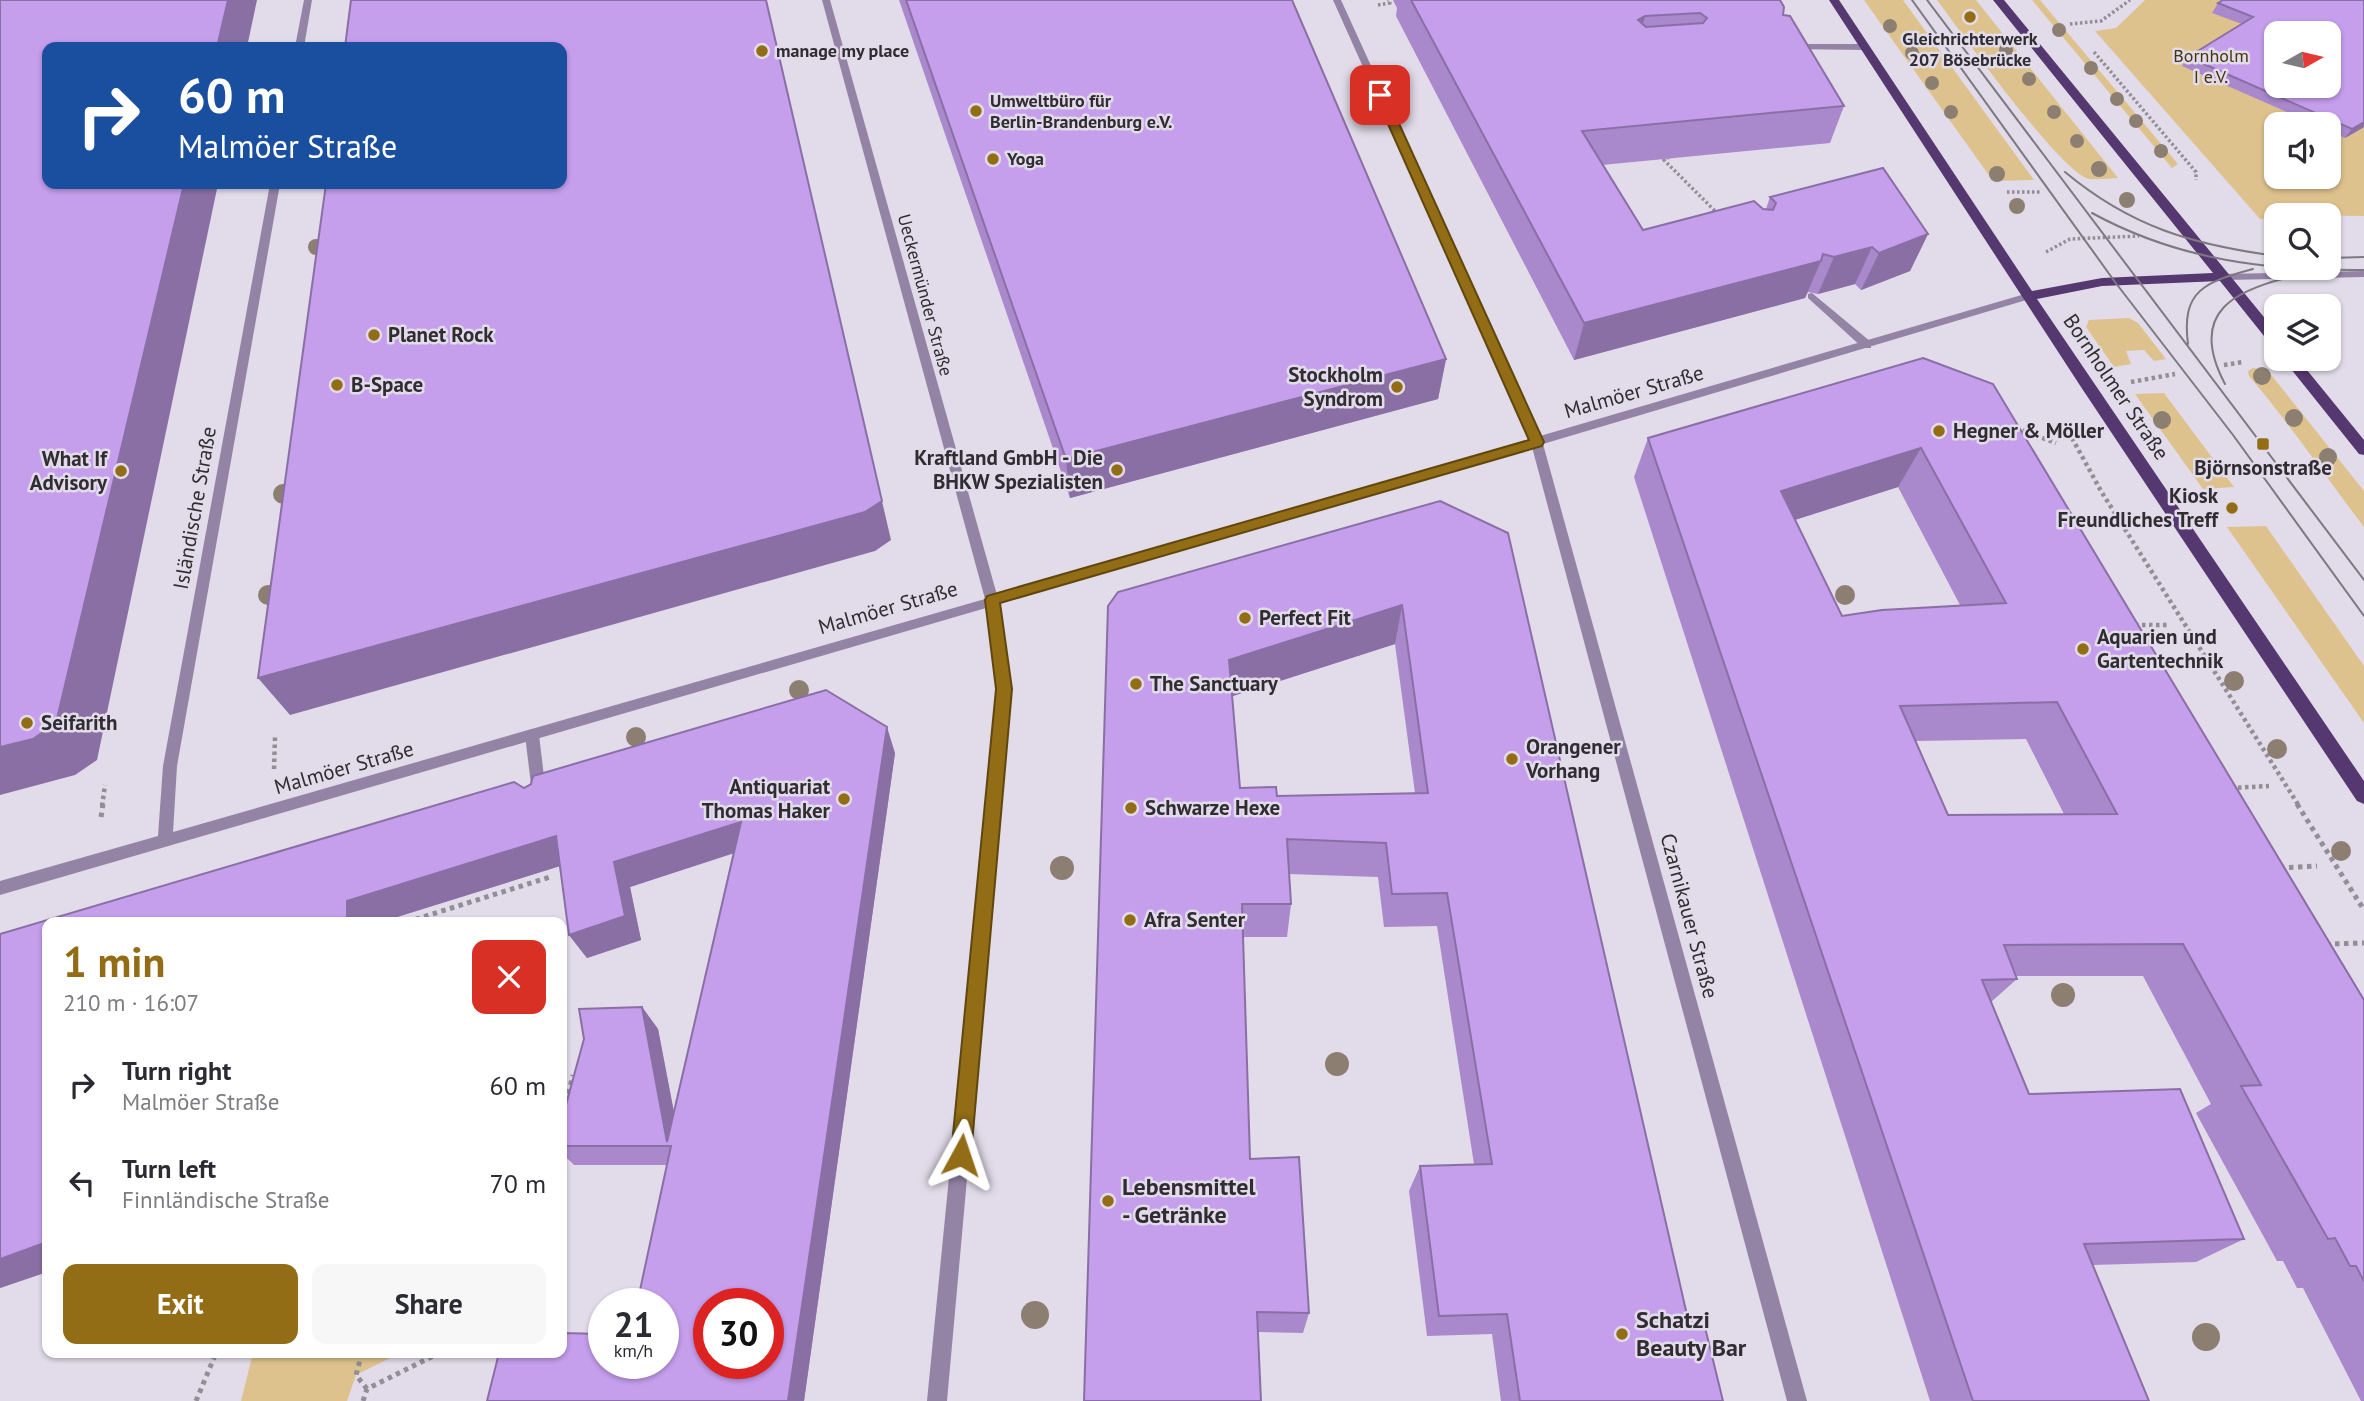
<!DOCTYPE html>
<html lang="en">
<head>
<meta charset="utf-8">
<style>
	body { margin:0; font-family:"PT Sans",sans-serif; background:#f7f7f7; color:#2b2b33; height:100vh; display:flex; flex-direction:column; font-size:26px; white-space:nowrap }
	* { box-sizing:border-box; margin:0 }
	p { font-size:23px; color:#7c7c81 }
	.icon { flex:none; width:38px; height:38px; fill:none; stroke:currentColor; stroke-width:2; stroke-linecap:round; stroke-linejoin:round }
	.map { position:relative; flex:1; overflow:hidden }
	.sheet { position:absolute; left:42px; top:917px; width:525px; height:441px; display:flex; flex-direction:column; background:#fff; border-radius:14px; box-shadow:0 2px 5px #0004 }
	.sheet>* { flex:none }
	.guide { position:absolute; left:42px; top:42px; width:525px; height:147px; border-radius:14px; box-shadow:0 2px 5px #0004; background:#1a4fa0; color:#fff; overflow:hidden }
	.needle { width:46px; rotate:82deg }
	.tools { position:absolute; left:2264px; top:21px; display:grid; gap:14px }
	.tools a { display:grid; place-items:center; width:77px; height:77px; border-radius:14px; background:#fff; box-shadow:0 2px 5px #0004; font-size:35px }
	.speed { position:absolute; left:588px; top:1288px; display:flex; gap:14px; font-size:35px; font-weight:700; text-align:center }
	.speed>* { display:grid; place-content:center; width:91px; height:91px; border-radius:50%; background:#fff; box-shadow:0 2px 5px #0004; line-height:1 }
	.speed small { font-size:18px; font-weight:400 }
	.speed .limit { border:10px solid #d22; background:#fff; color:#111 }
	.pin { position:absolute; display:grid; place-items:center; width:60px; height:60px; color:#fff; margin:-30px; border-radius:14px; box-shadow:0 4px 10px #0006 }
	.me { position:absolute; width:77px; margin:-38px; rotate:5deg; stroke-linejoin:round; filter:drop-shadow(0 0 5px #0008) }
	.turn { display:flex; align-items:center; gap:24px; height:147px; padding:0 21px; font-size:32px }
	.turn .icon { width:91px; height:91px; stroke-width:2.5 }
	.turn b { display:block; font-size:49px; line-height:60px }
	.round { display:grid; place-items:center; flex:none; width:74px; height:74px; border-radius:14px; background:#f7f7f7 }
	.head { display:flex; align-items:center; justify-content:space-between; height:119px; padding:0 21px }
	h1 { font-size:42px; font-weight:800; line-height:52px; color:#936d16 }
	.cta { display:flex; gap:14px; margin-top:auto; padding:14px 21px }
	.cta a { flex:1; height:80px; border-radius:14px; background:#936d16; color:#fff; font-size:28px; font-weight:800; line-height:80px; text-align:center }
	.cta a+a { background:#f7f7f7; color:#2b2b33 }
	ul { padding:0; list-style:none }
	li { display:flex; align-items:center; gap:21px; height:98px; padding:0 21px }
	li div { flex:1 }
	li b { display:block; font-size:26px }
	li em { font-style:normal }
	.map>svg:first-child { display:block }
	.green { fill:#dec28e; fill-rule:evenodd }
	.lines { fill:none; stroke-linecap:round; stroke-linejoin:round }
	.path-far2 { stroke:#928d97; stroke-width:3.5; stroke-dasharray:2.5 2.5; stroke-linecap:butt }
	.path-far1 { stroke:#928d97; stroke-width:4.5; stroke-dasharray:3.5 3.5; stroke-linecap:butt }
	.path { stroke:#928d97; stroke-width:5; stroke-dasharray:4.5 4.5; stroke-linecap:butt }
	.service { fill:#9383a5; fill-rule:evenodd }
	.minor { fill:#9383a5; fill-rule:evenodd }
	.primary { fill:#563871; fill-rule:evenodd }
	.tram { stroke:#7d7881; stroke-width:2 }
	.tree { fill:#8c7f71 }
	.wall { fill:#a988cb; fill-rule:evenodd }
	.shaded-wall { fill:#8a6fa5 }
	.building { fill:#c59eec; stroke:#8a6fa5; stroke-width:2; fill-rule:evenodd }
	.route { fill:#936d16; stroke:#60470e; stroke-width:2 }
	.poi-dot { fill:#936d16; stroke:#e2dbe9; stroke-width:2.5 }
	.labels { text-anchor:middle; stroke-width:5; stroke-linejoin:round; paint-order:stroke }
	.far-poi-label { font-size:18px; font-weight:bold; fill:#302d32; stroke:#e2dbe9; text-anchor:start }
	.far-park-label { font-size:18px; fill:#46340e; stroke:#e2dbe9 }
	.far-street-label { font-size:18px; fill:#302d32; stroke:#e2dbe9 }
	.poi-label { font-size:21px; font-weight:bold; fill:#302d32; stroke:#e2dbe9; text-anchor:start }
	.street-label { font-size:21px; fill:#302d32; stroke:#e2dbe9 }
	.near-poi-label { font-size:24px; font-weight:bold; fill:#302d32; stroke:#e2dbe9; text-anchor:start }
</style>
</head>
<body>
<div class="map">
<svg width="2364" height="1401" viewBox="0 0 2364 1401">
	<rect width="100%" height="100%" fill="#e2dbe9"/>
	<!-- green -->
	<path class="green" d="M1864 0H1903L2034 180 1993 181Z
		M1937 0H1976L2118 178C2109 178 2094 181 2086 178 2054 163 1962 34 1937 0Z
		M2032 0H2040L2178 164 2172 168Z
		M2145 0H2364V216L2277 215V218L2260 219 2095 31 2116 28ZM2277 33H2329V86H2277ZM2277 124H2329V177H2277Z
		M2129 318 2138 323 2166 359 2154 361 2144 350 2126 351 2131 364 2114 367 2086 327 2089 320Z
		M2253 368 2266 370 2272 376 2364 491V527C2325 476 2290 424 2249 376L2248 371Z
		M2164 393 2234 487 2203 489 2135 394Z
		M2266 526 2364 666V723L2227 527Z
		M253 1353H400L356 1375 347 1401H241Z"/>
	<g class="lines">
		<!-- path-far2 -->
		<path class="path-far2" d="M1378 5 1390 3 1388 0
			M2070 24 2101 21 2130 0
			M2094 52 2196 172V180
			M878 55 901 52
			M1669 157 1664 160 1715 211 1712 214
			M2007 192H2041
			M2046 252 2070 239 2139 236"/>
		<!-- path-far1 -->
		<path class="path-far1" d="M2224 365 2243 362
			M2131 382 2175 374
			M2016 428 2056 443
			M2072 438 2101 491 2299 806
			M2072 524 2106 523
			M2135 625H2169
			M274 769 275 737
			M2231 788 2269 786
			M102 806 105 785"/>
		<!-- path -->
		<path class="path" d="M2297 804 2364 910
			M101 817 103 804
			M2280 868 2317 866
			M407 922 550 877
			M2326 944 2364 943
			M562 1120 573 1075
			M362 1353 356 1375 367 1389
			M196 1401 216 1353
			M363 1401 367 1389 439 1353"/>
		<!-- service -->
		<path class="service" d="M1791 44H1865L1870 47 1865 50 1788 49V45Z
			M1812 293 1871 342V348H1863L1808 298V294Z
			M532 729 537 731 539 735 546 793 544 797 539 799 534 797 532 793 525 735 527 731Z"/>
		<!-- minor -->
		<path class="minor" d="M304 0H312L304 47H295Z
			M822 0H830L997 595 1530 439 1333 0H1341L1540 436 2025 294H2033V298L1543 444 1807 1401H1787L1532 447 999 604 1011 689 947 1401H927L997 689 986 608 0 895V881L158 836 163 766 270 184H280L177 766 173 832 985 599Z
			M2364 271V277L2224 280 2219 277 2224 274Z"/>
		<!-- primary -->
		<path class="primary" d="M1829 0H1839L2032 291 2102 278 2213 273 1993 0H2004L2277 333V347L2272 346 2220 281 2102 286 2037 299 2364 781V804L2357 801 2081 387Z
			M2283 359H2298L2364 440V455L2359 454Z"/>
		<!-- tram -->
		<path class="tram" d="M1912 0 2115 282 2233 435 2364 616
			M1927 0 2364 580
			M2065 172C2131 227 2193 245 2277 256
			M2092 213C2178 260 2267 271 2364 270
			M2329 258 2364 257
			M2188 344C2181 290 2205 282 2253 269
			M2225 384C2187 312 2234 289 2299 275"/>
	</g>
	<!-- trees -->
	<g class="tree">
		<circle cx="1890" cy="26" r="7"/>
		<circle cx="2059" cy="30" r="7"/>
		<circle cx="2006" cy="50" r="7"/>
		<circle cx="1912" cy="53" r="7"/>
		<circle cx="2091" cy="68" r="7"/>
		<circle cx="2029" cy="79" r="7"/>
		<circle cx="1932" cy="83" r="7"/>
		<circle cx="2117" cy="99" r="7"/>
		<circle cx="1951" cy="112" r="7"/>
		<circle cx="2054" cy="112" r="7"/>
		<circle cx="2136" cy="121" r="7"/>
		<circle cx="2077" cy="141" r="7"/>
		<circle cx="2161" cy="151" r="7"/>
		<circle cx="2099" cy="169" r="8"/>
		<circle cx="1997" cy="174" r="8"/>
		<circle cx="2127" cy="200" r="8"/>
		<circle cx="2017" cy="206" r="8"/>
		<circle cx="316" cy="247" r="8"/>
		<circle cx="2262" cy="376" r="9"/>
		<circle cx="2294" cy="418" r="9"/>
		<circle cx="2162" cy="420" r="9"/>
		<circle cx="2328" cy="457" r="9"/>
		<circle cx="283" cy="494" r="10"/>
		<circle cx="268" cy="595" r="10"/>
		<circle cx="1845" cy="595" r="10"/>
		<circle cx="2234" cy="681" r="10"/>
		<circle cx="799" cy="690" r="10"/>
		<circle cx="636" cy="737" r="10"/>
		<circle cx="2277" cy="749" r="10"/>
		<circle cx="2341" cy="851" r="10"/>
		<circle cx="1062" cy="868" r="12"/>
		<circle cx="2063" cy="995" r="12"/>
		<circle cx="1337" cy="1064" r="12"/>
		<circle cx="1035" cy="1315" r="14"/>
		<circle cx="2206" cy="1337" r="14"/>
	</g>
	<!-- wall -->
	<path class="wall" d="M899 0H1292L1446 359 1438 399 1070 498Z
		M1393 0H1780L1783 15 1844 106 1830 143 1602 165 1643 230 1766 209 1770 197 1928 234 1910 271 1861 290 1855 284 1818 294 1808 292 1805 298 1574 360 1396 16 1397 8Z
		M2364 0V127L2345 138 2329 131V124H2314L2182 66 2188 57 2242 24 2212 13 2218 3Z
		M1923 358 2364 1000V1401H2361L2303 1288H2297L2283 1261H2277L2196 1113 2211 1104 2143 976H2016L2017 979 1991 1002 2029 1094 2244 1239 2196 1262 2092 1265 2149 1401H1930L1634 477 1648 438ZM1898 487 1960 605 1842 616 1795 520ZM2026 739 2064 814 1948 815 1916 741Z
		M1440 501 1687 1315 1723 1401H1501L1492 1334 1427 1336 1409 1191 1420 1166 1474 1164 1437 926 1384 927 1378 877 1289 874 1291 904 1287 937H1243L1250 1159 1309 1313 1303 1333 1257 1332 1108 606ZM1395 644 1415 793 1277 796 1240 788 1232 696Z
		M895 753 804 1401H487L663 1363 667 1165H574L562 1153V1119L642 1007 658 1029 674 1112 733 853 630 887 641 940 587 958 569 935 560 866 381 922H47V1272L0 1288V934L524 788Z"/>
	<!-- shaded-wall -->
	<path class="shaded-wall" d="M228 0H257L247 47H217Z
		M766 0 891 540 875 551 290 715 258 678Z
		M1645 16 1636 51 1638 20Z
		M2364 122V127L2345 138 2352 129Z
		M184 184H218L97 760 75 775 0 795V747Z
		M1928 234 1910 271 1861 290 1879 253Z
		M1872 247 1855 284 1818 294 1834 257Z
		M1821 261 1805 298 1574 360 1584 323Z
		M1446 359 1438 399 1070 498 1066 459Z
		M1921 448 1898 487 1763 530 1781 491Z
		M1402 605 1395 644 1227 698 1229 660Z
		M887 727 895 753 804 1401H788Z
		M741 822 753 847 630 887 641 940 587 958 569 935 614 862Z
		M556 836 573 862 381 922H347V901Z
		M642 1007 658 1029 683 1160 667 1142Z
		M47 1242V1272L0 1288V1259Z"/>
	<!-- building -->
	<path class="building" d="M0 0H228L217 47H47V184H184L56 723 33 739 0 747Z
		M351 0H766L882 501 865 512 258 678 326 184H562V47H345Z
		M906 0H1292L1446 359 1066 459Z
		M1411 0H1780L1784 7 1783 15 1790 16 1844 106 1582 131 1643 230 1754 201 1763 209 1773 210 1776 203 1770 197 1883 168 1928 234 1879 253 1872 247 1834 257 1823 254 1821 261 1584 323ZM1700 13 1707 18 1703 23 1646 27 1638 20 1645 16Z
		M2223 0H2364V122L2352 129 2188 57 2253 17 2218 3ZM2277 33H2329V86H2277Z
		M1923 358 1993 384 2364 1000V1281L2356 1266H2350L2335 1238 2328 1239 2241 1086 2261 1085 2183 944 2004 945 2017 979 1982 980 2029 1094 2180 1089 2244 1239 2084 1244 2149 1401H1973L1648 438ZM1921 448 2006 603 1882 610 1842 616 1781 491ZM2057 702 2117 814 1948 815 1900 706Z
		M1440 501 1508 533 1687 1315H1702L1723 1401H1520L1507 1314 1439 1316 1420 1166 1492 1164 1447 893 1392 894 1386 843 1287 839 1291 904H1242L1250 1159 1299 1157 1309 1313 1257 1312 1261 1401H1084L1108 606 1118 592ZM1402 605 1428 793 1277 796 1276 787 1240 788 1229 660Z
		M826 690 887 727 788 1401H487L499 1353H562V1333L604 1334V1363H663V1304H637L671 1146H562V1119L584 1039 579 1009 642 1007 667 1142 741 822 614 862 625 916 569 935 556 836 347 901V922H47V1242L0 1259V934L514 782 524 788 531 784 533 776ZM709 1304H768V1363H709Z"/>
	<!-- route -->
	<path class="route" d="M1380 92 1386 95 1544 442 1542 446 1000 603 1012 689 971 1155 968 1162 961 1165 954 1162 951 1155 996 689 985 600 987 596 1529 440 1375 95Z"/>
	<!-- markers -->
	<g class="poi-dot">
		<circle cx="1970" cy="17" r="7"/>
		<circle cx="762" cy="51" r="7"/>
		<circle cx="976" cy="111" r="7"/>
		<circle cx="993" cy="159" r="7"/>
		<circle cx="374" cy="335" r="7"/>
		<circle cx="337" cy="385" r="7"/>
		<circle cx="1397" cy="387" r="7"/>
		<circle cx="1939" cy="431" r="7"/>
		<rect x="2256" y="437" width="14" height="14" rx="3.5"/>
		<circle cx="1117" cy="470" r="7"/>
		<circle cx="121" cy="471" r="7"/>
		<circle cx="2232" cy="508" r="7"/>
		<circle cx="1245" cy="618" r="7"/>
		<circle cx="2083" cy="649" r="7"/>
		<circle cx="1136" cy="684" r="7"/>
		<circle cx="27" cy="723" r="7"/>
		<circle cx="1512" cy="759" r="7"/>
		<circle cx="844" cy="799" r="7"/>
		<circle cx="1131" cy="808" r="7"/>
		<circle cx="1130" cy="920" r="7"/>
		<circle cx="1108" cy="1201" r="7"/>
		<circle cx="1622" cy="1334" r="7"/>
	</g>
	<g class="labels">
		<!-- far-poi labels -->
		<g class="far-poi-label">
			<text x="1970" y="45" text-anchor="middle">Gleichrichterwerk<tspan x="1970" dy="21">207 Bösebrücke</tspan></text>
			<text x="776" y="57">manage my place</text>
			<text x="990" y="107">Umweltbüro für<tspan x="990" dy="21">Berlin-Brandenburg e.V.</tspan></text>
			<text x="1007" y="165">Yoga</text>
		</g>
		<!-- far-park labels -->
		<g class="far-park-label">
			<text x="2211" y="62">Bornholm<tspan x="2211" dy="21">I e.V.</tspan></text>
		</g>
		<!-- far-street labels -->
		<g class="far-street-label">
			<text transform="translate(925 295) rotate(75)" y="6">Ueckermünder Straße</text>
		</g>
		<!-- poi labels -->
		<g class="poi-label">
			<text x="388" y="342">Planet Rock</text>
			<text x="1383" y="382" text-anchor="end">Stockholm<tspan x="1383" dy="24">Syndrom</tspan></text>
			<text x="351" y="392">B-Space</text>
			<text x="1953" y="438">Hegner &amp; Möller</text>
			<text x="1103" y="465" text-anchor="end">Kraftland GmbH - Die<tspan x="1103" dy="24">BHKW Spezialisten</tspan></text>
			<text x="107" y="466" text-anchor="end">What If<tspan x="107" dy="24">Advisory</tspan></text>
			<text x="2263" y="475" text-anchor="middle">Björnsonstraße</text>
			<text x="2218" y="503" text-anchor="end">Kiosk<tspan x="2218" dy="24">Freundliches Treff</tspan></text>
			<text x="1259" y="625">Perfect Fit</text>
			<text x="2097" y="644">Aquarien und<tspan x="2097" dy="24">Gartentechnik</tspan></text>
			<text x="1150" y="691">The Sanctuary</text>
			<text x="41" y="730">Seifarith</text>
			<text x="1526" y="754">Orangener<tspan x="1526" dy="24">Vorhang</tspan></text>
			<text x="830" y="794" text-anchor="end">Antiquariat<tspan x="830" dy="24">Thomas Haker</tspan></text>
			<text x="1145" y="815">Schwarze Hexe</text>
			<text x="1144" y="927">Afra Senter</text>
		</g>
		<!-- street labels -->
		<g class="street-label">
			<text transform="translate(2116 387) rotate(56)" y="7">Bornholmer Straße</text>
			<text transform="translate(1634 392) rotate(-16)" y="7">Malmöer Straße</text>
			<text transform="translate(195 508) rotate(-80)" y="7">Isländische Straße</text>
			<text transform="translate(888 608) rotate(-16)" y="7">Malmöer Straße</text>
			<text transform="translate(344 768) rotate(-16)" y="7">Malmöer Straße</text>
			<text transform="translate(1689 916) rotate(75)" y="7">Czarnikauer Straße</text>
		</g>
		<!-- near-poi labels -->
		<g class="near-poi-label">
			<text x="1122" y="1195">Lebensmittel<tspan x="1122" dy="28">- Getränke</tspan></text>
			<text x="1636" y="1328">Schatzi<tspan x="1636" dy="28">Beauty Bar</tspan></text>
		</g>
	</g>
</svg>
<div class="tools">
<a><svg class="needle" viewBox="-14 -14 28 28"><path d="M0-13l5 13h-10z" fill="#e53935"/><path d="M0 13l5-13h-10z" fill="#7c7c81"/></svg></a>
<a><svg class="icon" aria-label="sound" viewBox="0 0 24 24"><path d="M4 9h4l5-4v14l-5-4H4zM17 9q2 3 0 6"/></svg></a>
<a><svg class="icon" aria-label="search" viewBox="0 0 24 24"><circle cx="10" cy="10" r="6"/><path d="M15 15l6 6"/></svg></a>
<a><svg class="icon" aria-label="layers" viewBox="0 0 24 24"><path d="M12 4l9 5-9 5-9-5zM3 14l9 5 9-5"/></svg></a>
</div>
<div class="speed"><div>21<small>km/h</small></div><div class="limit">30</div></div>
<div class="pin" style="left:1380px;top:95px;background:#d93025"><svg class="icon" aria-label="arrive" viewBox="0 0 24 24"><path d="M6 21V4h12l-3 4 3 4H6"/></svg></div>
<svg class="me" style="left:961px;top:1155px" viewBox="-20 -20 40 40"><path d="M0-17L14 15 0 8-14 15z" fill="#936d16" stroke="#fff" stroke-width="4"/></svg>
<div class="guide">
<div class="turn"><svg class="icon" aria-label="right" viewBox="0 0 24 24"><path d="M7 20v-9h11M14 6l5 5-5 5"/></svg><div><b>60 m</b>Malmöer Straße</div></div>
</div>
<section class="sheet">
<div class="head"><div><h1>1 min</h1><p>210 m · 16:07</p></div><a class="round" style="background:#d93025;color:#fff"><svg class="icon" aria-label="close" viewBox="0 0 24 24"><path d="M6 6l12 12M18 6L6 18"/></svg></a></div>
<ul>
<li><svg class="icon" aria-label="right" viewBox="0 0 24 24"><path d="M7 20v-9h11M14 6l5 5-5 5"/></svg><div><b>Turn right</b><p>Malmöer Straße</p></div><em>60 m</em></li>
<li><svg class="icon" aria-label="left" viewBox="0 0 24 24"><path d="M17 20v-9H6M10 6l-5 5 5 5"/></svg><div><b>Turn left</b><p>Finnländische Straße</p></div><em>70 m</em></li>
</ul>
<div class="cta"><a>Exit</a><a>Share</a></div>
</section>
</div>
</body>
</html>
